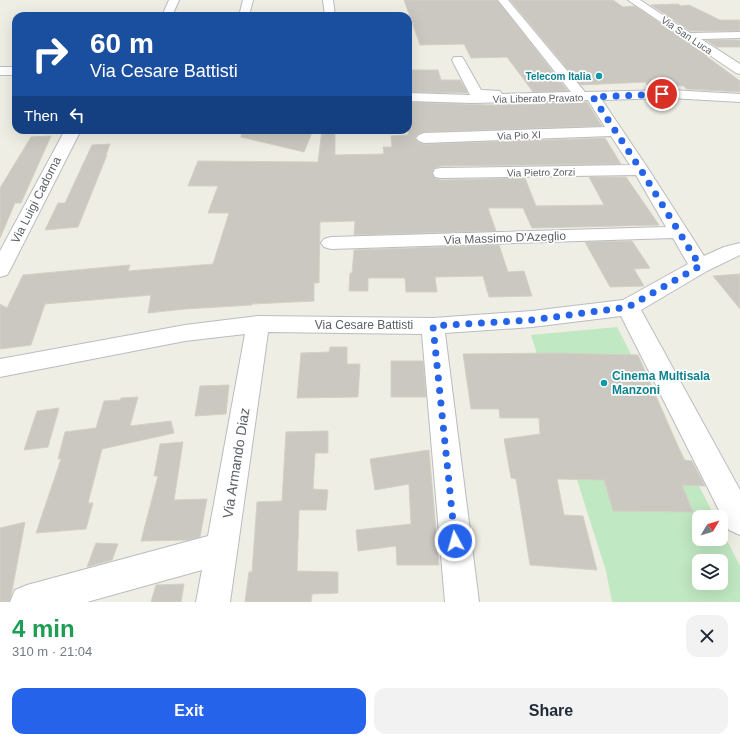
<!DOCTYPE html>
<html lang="en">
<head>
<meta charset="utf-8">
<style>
	body { margin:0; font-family:Arial,sans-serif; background:#f2f2f3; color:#1f2937; height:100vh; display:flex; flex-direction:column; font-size:15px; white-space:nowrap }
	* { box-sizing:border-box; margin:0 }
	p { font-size:13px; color:#747a83 }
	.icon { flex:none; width:22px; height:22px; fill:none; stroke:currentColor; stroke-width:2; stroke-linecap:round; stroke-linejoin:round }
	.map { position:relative; height:602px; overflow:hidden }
	.panel { display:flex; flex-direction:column; background:#fff; flex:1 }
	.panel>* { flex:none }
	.guide { position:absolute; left:12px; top:12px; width:400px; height:122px; border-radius:12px; box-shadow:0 4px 16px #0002; background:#1a4fa0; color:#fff; overflow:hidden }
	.needle { width:26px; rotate:52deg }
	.tools { position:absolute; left:692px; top:510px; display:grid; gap:8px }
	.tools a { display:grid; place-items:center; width:36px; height:36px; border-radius:8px; background:#fff; box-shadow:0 4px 16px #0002; font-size:20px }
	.pin { position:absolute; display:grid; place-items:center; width:34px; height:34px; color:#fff; margin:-17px; border:2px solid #fff; border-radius:50%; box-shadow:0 1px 4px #0007 }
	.me { position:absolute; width:44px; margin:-22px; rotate:354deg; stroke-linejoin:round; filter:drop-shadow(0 0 3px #0008) }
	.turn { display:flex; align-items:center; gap:14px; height:84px; padding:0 12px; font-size:18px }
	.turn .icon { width:52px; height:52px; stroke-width:2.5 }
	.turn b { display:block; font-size:28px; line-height:34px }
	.then { display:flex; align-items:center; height:38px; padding:0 12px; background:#0003; gap:8px; font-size:15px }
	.round { display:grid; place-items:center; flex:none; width:42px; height:42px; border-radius:12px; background:#f2f2f3 }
	.headline { display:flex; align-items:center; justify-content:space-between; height:68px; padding:0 12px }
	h1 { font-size:24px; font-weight:600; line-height:30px; color:#1e9e55 }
	.primary-button { display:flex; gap:8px; margin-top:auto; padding:8px 12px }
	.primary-button a { flex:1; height:46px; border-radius:12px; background:#2563eb; color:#fff; font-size:16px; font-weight:600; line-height:46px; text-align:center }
	.primary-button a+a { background:#f2f2f3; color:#1f2937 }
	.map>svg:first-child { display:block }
	.green { fill:#c0e8c2; fill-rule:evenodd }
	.building { fill:#cac8c1; stroke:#d5d0c2 }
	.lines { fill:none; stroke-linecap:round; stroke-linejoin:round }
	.minor-casing { stroke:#b9bcc1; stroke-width:2 }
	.minor { fill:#fff; fill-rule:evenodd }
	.route { stroke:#2563eb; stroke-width:7; stroke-dasharray:0 12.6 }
	.culture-dot { fill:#0f9aa8; stroke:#fff; stroke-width:1.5 }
	.labels { text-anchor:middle; stroke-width:3.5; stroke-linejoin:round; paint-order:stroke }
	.far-street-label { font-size:10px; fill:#5c6066; stroke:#fff }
	.far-culture-label { font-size:10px; font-weight:bold; fill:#0d838f; stroke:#fff; text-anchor:end }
	.street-label { font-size:12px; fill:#5c6066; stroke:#fff }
	.culture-label { font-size:12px; font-weight:bold; fill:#0d838f; stroke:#fff; text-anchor:start }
	.near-street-label { font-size:14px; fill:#5c6066; stroke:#fff }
</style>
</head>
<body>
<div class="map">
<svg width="740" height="602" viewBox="0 0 740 602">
	<rect width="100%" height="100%" fill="#efeee4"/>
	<!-- green -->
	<path class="green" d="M617 327 715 517H699V539H721V529L740 566V602H612L606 571 531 335ZM699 561H721V583H699Z"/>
	<!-- building -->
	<path class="building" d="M404 0H497L568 91 533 92 507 57 471 58 464 44 420 45Z
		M510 0H613L623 7 635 6 708 56H706L740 81V92L686 89 684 86 647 85 646 82 581 85Z
		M678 4 681 6 689 5 720 20H740V31H690L651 5Z
		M706 40H740V47H717Z
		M408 70H438L441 80H460L468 93 408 92Z
		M408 102 490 105 542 104 541 103 587 102 602 126 424 132 418 134 414 138 418 142 424 144 605 138 621 164 441 166 434 168 432 174 435 178 441 180 525 178 536 206 604 205 589 177H626L659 225 532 228 523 208H488L496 231 354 235 355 221 320 222 319 283H314V301L252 304V305L185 309 148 313 151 295 45 304 31 345 0 349V304L7 308 23 275 130 265 128 271 213 264 229 213H208L218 186H188L198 161 318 162 322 130H335V155L384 154 383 147H392L391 136 408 135Z
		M242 130H313L304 152 241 137Z
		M51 136 21 203H15L0 238V188L31 137Z
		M110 144 106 155H107L78 227 45 230 58 203H65L92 145Z
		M632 241 650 268 634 269 644 286 610 287 585 242Z
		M499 245 508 272 524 271 532 296 489 297 483 276 435 277 437 292H406L405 278H368V291H349L350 273H352L354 250Z
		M740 274V309L713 276Z
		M330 347H347V364H360L358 397 297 398 301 353 329 352Z
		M554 353 638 355 684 460 692 461 705 486 682 485 693 512 613 511 604 480 557 479 564 515 583 516 597 570 530 565 516 479 511 478 504 439 540 434 539 418H500L499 409H471L463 354Z
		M391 361H423L426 397H391Z
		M229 385 226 414 195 416 200 386Z
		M138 397 130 426 171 421 174 433 102 449 88 503H93L86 529 36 533 61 459H58L65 432 96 428 104 401 120 400 121 398Z
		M59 408 48 447 24 450 37 411Z
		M328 431V453H315L313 489 328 490 326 510H299L297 571 338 572V593L312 594 311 602H245L249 572H252L257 502 282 501 286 432Z
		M183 442 174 500 207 499 200 537 189 540 141 541 158 476H154L160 444Z
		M429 450 439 565H397L396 546 358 551 356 530 411 524 409 484 375 490 370 459Z
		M25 522 11 596 9 602H0V528Z
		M96 543 118 544 112 560 87 567Z
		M184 584 181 602H151L156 585Z"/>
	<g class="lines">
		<!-- minor casing -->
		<g class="minor-casing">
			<path id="minor" d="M169 0H179L172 16H162Z
				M243 0H253L249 16H239Z
				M323 0H333L335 16H325Z
				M498 0H508L585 92 670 90 740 94V102L670 98 602 100 649 170 704 256 724 247 740 243V255L707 271 641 310 740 490V535L729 530 621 316 532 327 445 333 479 602H445L422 334 268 332 230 602H196L202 570 87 602H10L15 590 27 585 208 536 245 334 185 341 0 377V359L185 325 258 316 433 318 532 311 623 300 688 264 673 238 331 249 324 247 321 243 324 239 331 237 666 227 636 175 441 178 435 177 433 173 435 169 441 168 630 165 611 136 424 143 419 141 416 138 419 135 424 133 605 127 588 100 472 103 408 101V93L470 95 452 60 454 57H462L464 60 481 90 500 91 502 94 571 92Z
				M628 0H640L690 33 740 32V38L701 39 740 64V74L736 73Z
				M0 67H16V75H0Z
				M65 130H81L10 270 7 275 0 277V251Z"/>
		</g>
		<!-- minor -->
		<use href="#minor" class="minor"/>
	</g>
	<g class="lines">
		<!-- route -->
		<path class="route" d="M455 541 433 326 532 320 628 307 700 266 641 170 593 97 662 94"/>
	</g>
	<!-- markers -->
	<g class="culture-dot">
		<circle cx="599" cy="76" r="4"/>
		<circle cx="604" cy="383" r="4"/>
	</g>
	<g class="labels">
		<!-- far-street labels -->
		<g class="far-street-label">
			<text transform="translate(687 35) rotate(34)" y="4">Via San Luca</text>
			<text transform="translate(538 98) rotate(-1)" y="4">Via Liberato Pravato</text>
			<text transform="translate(519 135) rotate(-2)" y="4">Via Pio XI</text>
			<text transform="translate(541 172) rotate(-1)" y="4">Via Pietro Zorzi</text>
		</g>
		<!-- far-culture labels -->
		<g class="far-culture-label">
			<text x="591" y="80">Telecom Italia</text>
		</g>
		<!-- street labels -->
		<g class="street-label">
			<text transform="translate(36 200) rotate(-63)" y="4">Via Luigi Cadorna</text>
			<text transform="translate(505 238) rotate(-2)" y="4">Via Massimo D'Azeglio</text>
			<text x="364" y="329">Via Cesare Battisti</text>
		</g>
		<!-- culture labels -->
		<g class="culture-label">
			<text x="612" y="380">Cinema Multisala<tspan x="612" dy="14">Manzoni</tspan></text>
		</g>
		<!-- near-street labels -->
		<g class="near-street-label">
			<text transform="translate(236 463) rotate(-81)" y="5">Via Armando Diaz</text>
		</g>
	</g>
</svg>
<div class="tools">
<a><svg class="needle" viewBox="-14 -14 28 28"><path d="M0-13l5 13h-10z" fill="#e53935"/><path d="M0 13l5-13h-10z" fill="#747a83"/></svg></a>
<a><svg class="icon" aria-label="layers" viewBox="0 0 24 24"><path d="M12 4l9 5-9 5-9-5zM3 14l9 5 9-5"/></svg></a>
</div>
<div class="pin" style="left:662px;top:94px;background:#d93025"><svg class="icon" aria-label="arrive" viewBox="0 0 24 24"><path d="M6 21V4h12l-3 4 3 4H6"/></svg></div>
<svg class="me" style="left:455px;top:541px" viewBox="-20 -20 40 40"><circle r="17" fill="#2563eb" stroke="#fff" stroke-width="3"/><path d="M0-11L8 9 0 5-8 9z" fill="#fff"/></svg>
<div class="guide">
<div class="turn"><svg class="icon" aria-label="right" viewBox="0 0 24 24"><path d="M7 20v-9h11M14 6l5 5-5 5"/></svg><div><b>60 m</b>Via Cesare Battisti</div></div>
<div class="then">Then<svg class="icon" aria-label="left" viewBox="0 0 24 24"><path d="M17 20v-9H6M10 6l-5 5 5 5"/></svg></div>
</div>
</div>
<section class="panel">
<div class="headline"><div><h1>4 min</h1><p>310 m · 21:04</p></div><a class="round"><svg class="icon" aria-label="close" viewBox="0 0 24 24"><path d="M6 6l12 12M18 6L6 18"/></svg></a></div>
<div class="primary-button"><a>Exit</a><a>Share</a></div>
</section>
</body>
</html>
